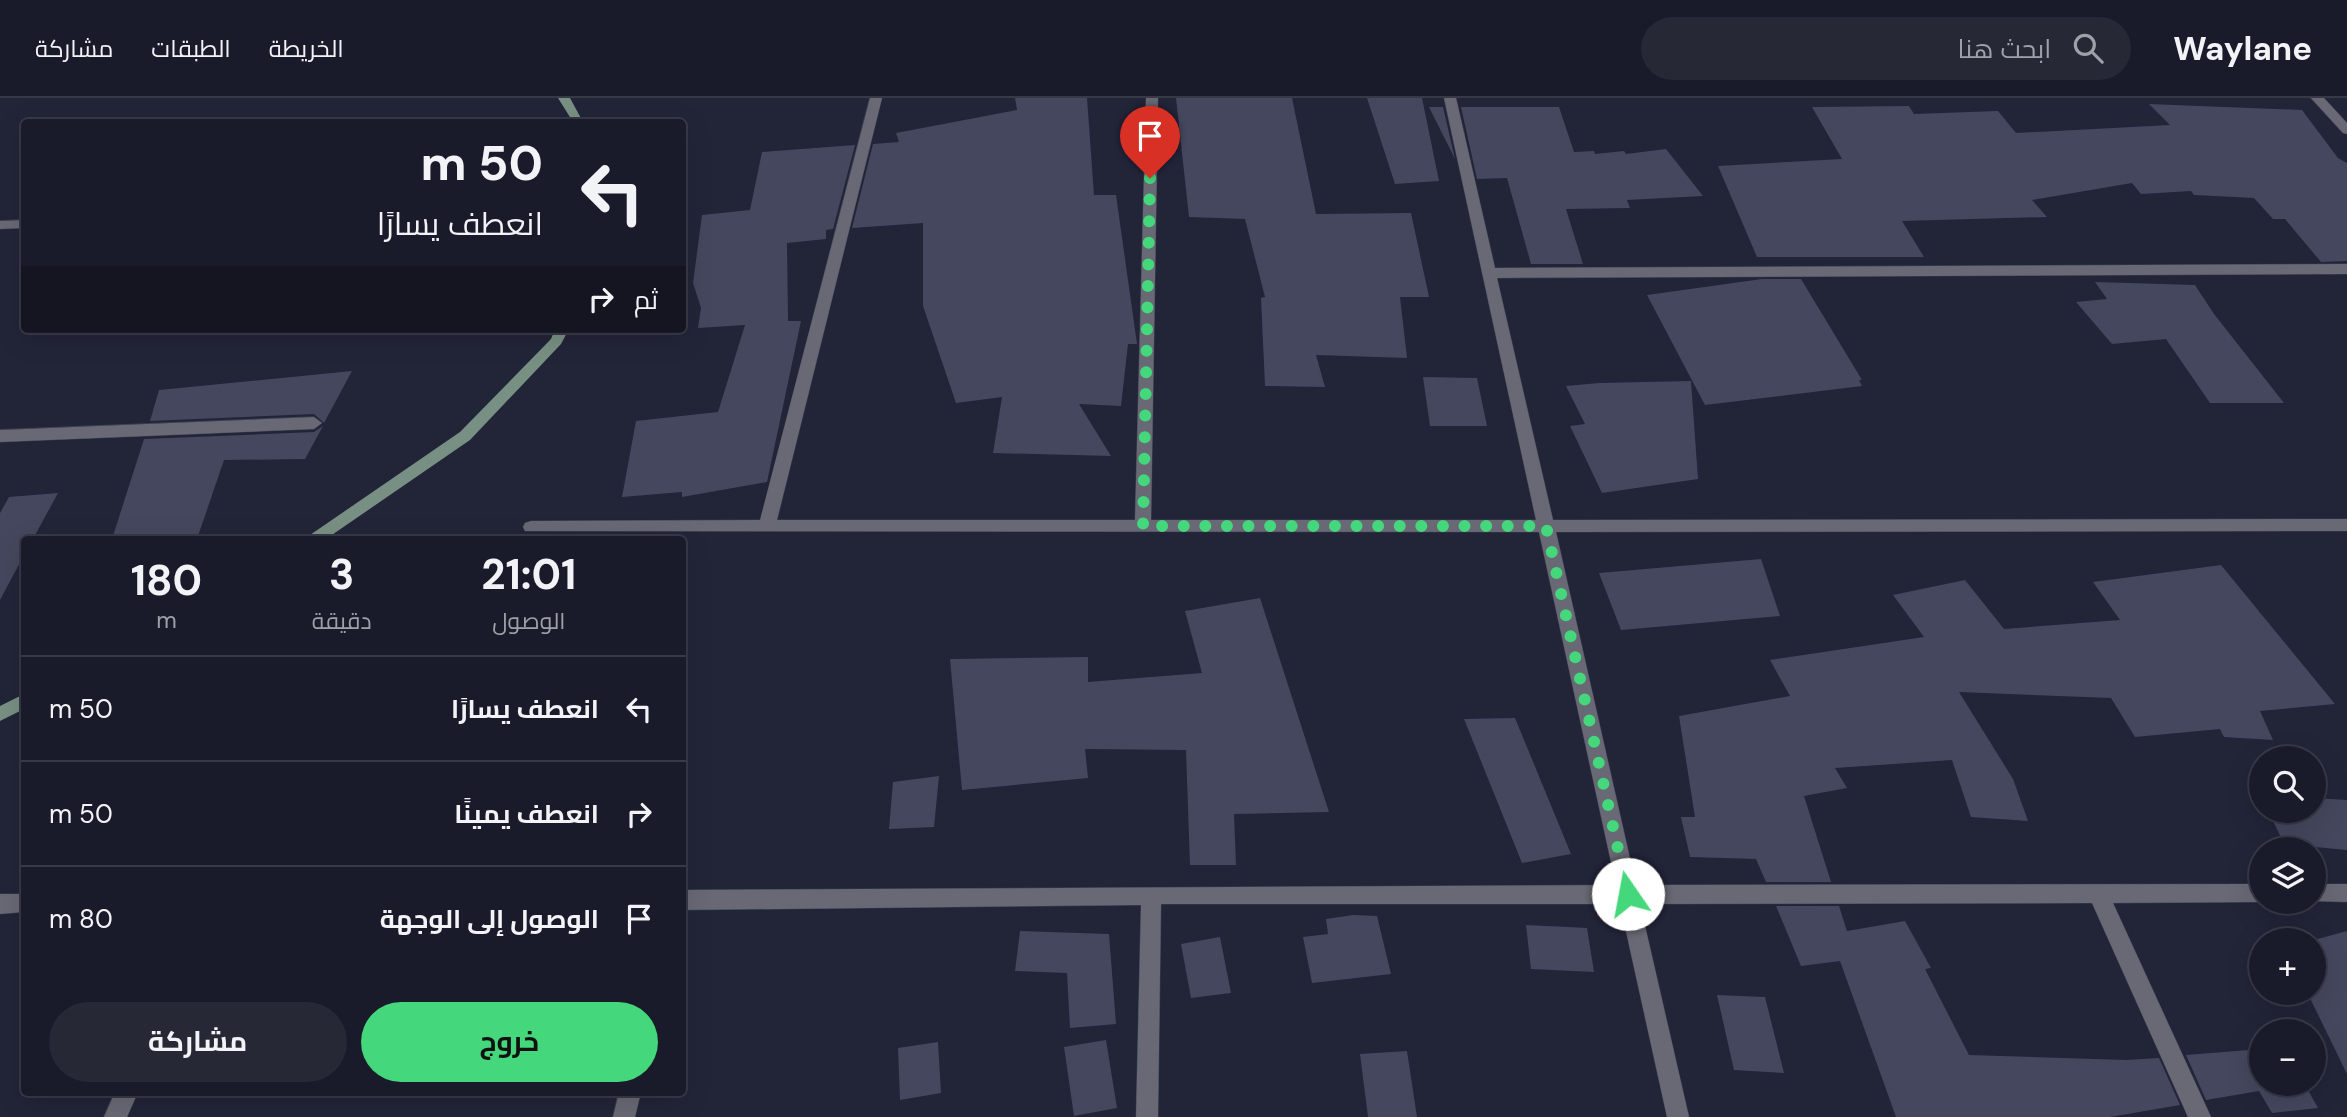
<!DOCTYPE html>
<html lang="ar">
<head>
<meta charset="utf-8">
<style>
	body { margin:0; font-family:"DM Sans",Cairo,sans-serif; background:#272836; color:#f1f3f6; direction:rtl; height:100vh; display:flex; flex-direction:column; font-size:26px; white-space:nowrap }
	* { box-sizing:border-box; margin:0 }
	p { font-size:23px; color:#9fa1a8 }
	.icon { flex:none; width:38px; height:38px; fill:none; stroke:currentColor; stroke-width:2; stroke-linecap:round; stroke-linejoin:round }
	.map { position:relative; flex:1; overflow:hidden; direction:ltr }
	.sheet { position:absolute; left:21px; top:438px; width:665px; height:560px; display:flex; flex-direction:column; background:#1a1b2a; border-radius:7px; box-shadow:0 7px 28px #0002,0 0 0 2px #383947; direction:rtl }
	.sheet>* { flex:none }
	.guide { position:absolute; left:21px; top:21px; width:665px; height:214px; border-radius:7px; box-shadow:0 7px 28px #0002,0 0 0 2px #383947; direction:rtl; background:#1a1b2a; color:#f1f3f6; overflow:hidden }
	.fabs { position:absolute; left:2249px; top:648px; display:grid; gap:14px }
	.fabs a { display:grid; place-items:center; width:77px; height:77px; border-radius:50%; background:#1a1b2a; box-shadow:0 7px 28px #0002,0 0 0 2px #383947; font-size:35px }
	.pin { position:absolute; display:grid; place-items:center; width:60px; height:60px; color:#fff; margin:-72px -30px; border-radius:50% 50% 50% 0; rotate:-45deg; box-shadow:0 0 7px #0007 }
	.pin .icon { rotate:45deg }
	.me { position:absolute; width:77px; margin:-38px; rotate:348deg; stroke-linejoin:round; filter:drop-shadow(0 0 5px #0008) }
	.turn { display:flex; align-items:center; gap:24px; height:147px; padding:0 28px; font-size:32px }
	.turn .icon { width:91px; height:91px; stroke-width:2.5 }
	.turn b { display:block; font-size:49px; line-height:60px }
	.then { display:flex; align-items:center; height:66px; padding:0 28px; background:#0003; gap:14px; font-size:26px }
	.eta { display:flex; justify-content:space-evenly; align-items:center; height:119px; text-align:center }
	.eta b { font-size:42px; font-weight:700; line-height:49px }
	.button { display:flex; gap:14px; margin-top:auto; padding:14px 28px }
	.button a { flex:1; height:80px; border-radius:42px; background:#44d77b; color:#111; font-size:28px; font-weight:700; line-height:80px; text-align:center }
	.button a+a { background:#272836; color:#f1f3f6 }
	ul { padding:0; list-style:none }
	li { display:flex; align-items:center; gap:21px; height:105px; padding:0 28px; border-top:2px solid #383947 }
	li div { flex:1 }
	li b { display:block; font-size:26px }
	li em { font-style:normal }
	header { display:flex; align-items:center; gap:42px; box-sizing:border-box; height:98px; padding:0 35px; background:#1a1b2a; border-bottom:2px solid #383947 }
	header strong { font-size:33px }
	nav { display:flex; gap:38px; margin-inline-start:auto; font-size:24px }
	.search { width:490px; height:63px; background:#272836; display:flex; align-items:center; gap:18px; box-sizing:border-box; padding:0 24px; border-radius:38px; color:#9fa1a8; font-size:26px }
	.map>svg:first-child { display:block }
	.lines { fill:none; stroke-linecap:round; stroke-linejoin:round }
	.stream { fill:#789083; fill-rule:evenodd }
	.building { fill:#45475e }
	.street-casing { stroke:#3e4053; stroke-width:1 }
	.street { fill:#686974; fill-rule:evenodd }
	.route { stroke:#44d77b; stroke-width:12; stroke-dasharray:0 21.6 }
</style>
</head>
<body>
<header>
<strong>Waylane</strong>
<div class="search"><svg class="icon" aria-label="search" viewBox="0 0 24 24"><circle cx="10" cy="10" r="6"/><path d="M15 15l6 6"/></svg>ابحث هنا</div>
<nav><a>الخريطة</a><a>الطبقات</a><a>مشاركة</a></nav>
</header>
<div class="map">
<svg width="2347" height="1019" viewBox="0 0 2347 1019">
	<rect width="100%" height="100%" fill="#222438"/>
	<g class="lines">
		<!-- stream -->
		<path class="stream" d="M558 0H570L583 24H573Z
			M555 231H569L561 246 470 342 326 441H307L310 437 460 334 551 241Z
			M24 596V611L0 623V608Z"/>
	</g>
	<!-- building -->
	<path class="building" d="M1015 0H1087L1094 97H1116L1137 246H1128L1121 308 1079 306 1111 358 993 355 1002 299 956 305 923 208V125L852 130 873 46 899 44 896 35 1017 12Z
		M1176 0H1292L1316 116 1411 115 1429 199H1400L1407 260 1316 257 1325 289 1265 288 1261 200 1265 199 1245 121 1189 119Z
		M1367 0H1422L1439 83 1395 86Z
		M2149 6 2302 12 2338 60 2347 65V163L2321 164 2285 121H2273L2254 100 2194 97 2191 93 2141 96 2132 85 2032 102 2047 119 1902 123 1924 159H1757L1718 68 1842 61 1812 9 1909 8 1914 16 1998 13 2016 35 2170 27Z
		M1429 9H1443L1455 61Z
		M1461 9H1559L1574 54 1594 53 1595 56 1624 53 1626 56 1666 51 1703 98 1627 102 1630 110 1566 111 1583 166H1531L1507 80 1477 81Z
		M855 47 833 131 826 132V141L787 145 788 223H801L767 384 682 399V394L622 399 636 323 718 314 745 227 698 230 701 210 693 185 702 117 750 112 762 54Z
		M1762 181H1801L1862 282H1859L1862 288 1705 307 1647 197Z
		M2095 184 2195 187 2214 216 2284 305H2210L2166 241 2112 246 2076 204 2107 201Z
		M352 273 324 325 314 316 150 323 159 292Z
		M1423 279 1477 280 1487 328H1430Z
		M1691 283 1698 381 1602 395 1570 328 1585 326 1566 288 1599 285Z
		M323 328 305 361 224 362 197 441H112L144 341 314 334Z
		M58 395 33 441H24V457L0 502V415L9 399Z
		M1761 461 1780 518 1621 532 1599 475Z
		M2221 467 2335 606 2260 613 2273 642 2224 639 2220 631 2135 639 2111 600 1959 594 2013 681 2028 723 1971 719 1952 662 1835 670 1847 690 1804 698 1831 784H1766L1756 761 1690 759 1681 719H1695L1679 618 1790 598 1770 562 1924 539 1893 497 1965 482 2004 531 2120 522 2093 484Z
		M1260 500 1329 714 1234 716 1236 767H1190L1186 652 1085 651 1088 680 962 692 950 561 1088 559V584L1202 575 1185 513Z
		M1515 620 1571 756 1522 765 1464 621Z
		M939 678 934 729 889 731 893 684Z
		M2314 700 2347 702V752L2284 746 2268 712H2314Z
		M1776 808H1839L1847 833 1905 823 1931 870 1925 871 1969 957 2126 962 2159 960 2180 1007 2110 1019H1896L1840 863 1801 868Z
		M1353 817 1377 818 1391 876 1312 885 1303 839 1328 836 1326 821Z
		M1526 827 1587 830 1594 874 1531 871Z
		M1020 833 1109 836 1116 926 1070 930 1067 875 1015 873Z
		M2347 833V976L2307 894H2314V842Z
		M1220 839 1231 895 1191 900 1181 846Z
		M1717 897 1765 899 1784 975 1734 972Z
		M1106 942 1117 1010 1074 1018 1064 949Z
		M938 944 941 995 900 1002 898 950Z
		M2261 951V985H2304L2318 1010 2272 1015 2259 993 2206 1002 2186 957Z
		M1407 953 1417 1019H1368L1360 956Z"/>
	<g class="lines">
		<!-- street casing -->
		<g class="street-casing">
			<path id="street" d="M870 0H882L777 422H1135L1146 0H1158L1151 422H1536L1444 0H1456L1495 170 2347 166V176L1497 180 1553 422 2347 421V433L1556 434 1636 787 2261 786V803H2264L2261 804 2113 805 2211 1019H2188L2092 805 1640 806 1689 1019H1667L1620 806H1161L1158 1019H1136L1141 807 682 812V792L1616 787 1539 434 525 433 523 429 525 425 531 423 760 422Z
				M2311 0H2324L2347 25V36L2343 35Z
				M24 122V130L0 131V123Z
				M314 319 322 325 314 331 0 344V332Z
				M2314 786H2347V804L2311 803H2314Z
				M0 796H24V814L0 816Z
				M115 994H138L127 1019H104Z
				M619 994H641L635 1019H613Z"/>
		</g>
		<!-- street -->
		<use href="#street" class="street"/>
	</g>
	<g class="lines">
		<!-- route -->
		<path class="route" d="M1150 80 1143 428H1546L1628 796"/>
	</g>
</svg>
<div class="fabs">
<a><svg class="icon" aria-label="search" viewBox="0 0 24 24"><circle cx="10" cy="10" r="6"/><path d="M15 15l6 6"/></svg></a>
<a><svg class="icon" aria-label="layers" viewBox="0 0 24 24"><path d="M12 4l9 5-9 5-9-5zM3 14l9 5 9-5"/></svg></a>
<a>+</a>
<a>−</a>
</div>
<div class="pin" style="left:1150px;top:80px;background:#d93025"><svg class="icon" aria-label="arrive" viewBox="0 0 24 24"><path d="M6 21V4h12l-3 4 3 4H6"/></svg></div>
<svg class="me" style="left:1628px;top:796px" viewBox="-20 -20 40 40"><circle r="19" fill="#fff"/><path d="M0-13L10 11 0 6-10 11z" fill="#44d77b"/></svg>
<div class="guide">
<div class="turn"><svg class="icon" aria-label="left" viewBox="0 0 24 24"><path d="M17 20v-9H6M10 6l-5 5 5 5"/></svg><div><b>50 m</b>انعطف يسارًا</div></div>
<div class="then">ثم<svg class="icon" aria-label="right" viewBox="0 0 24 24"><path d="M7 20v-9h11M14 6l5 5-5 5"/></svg></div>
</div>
<section class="sheet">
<div class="eta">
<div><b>21:01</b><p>الوصول</p></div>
<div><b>3</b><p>دقيقة</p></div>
<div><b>180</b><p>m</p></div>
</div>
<ul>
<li><svg class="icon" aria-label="left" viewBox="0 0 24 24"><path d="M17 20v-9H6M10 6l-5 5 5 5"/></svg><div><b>انعطف يسارًا</b></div><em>50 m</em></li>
<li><svg class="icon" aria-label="right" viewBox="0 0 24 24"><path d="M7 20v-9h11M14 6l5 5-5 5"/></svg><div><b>انعطف يمينًا</b></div><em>50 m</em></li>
<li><svg class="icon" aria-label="arrive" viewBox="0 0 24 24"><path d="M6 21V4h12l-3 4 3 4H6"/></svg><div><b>الوصول إلى الوجهة</b></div><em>80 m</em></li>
</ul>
<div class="button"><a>خروج</a><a>مشاركة</a></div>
</section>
</div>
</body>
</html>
